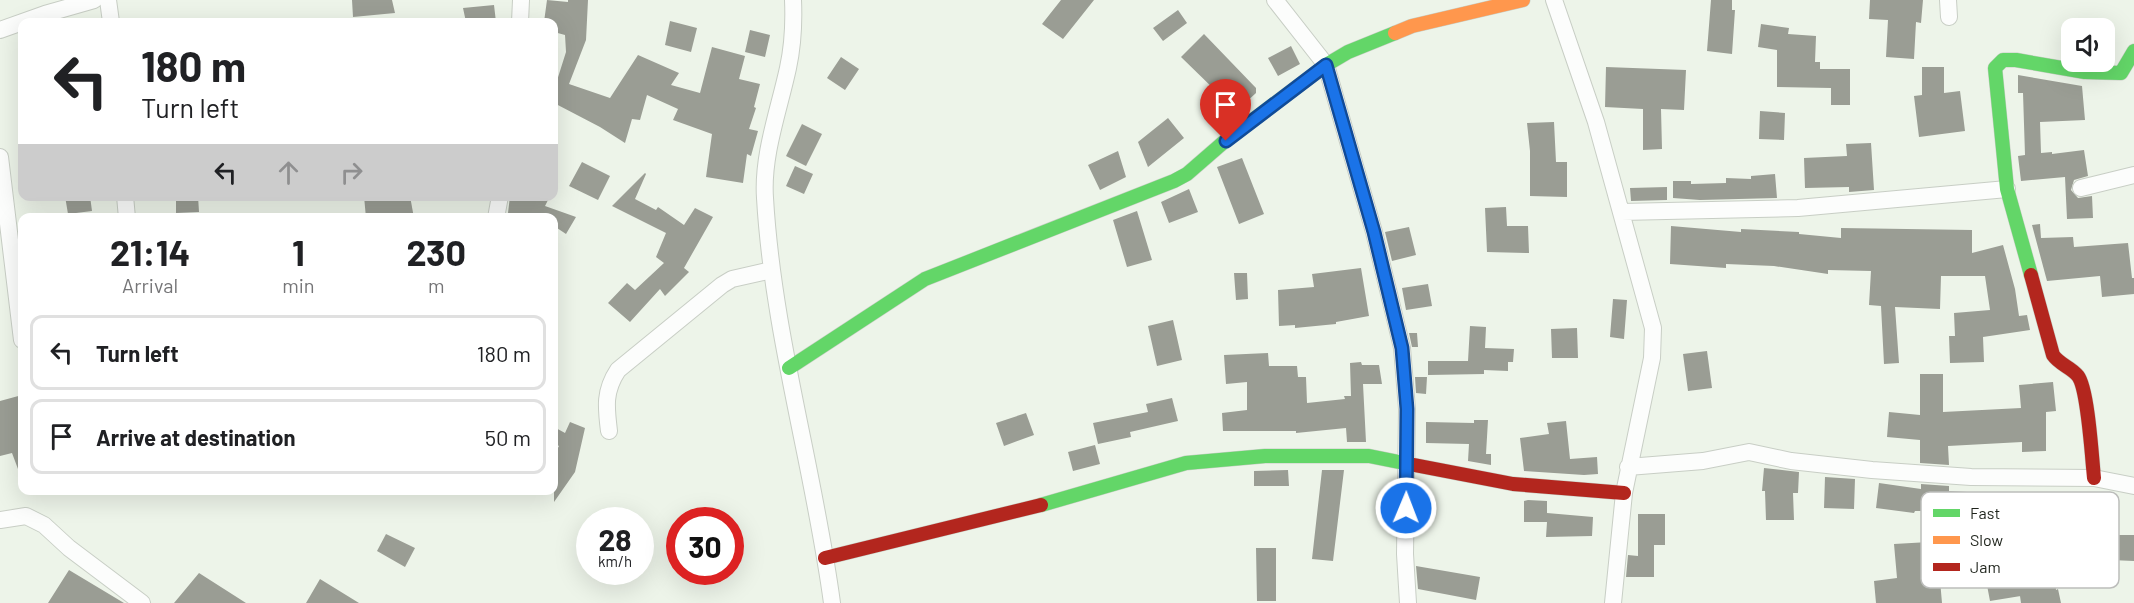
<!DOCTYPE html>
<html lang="en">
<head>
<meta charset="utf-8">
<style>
	body { margin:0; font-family:Barlow,sans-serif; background:#f6f6f6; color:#202124; height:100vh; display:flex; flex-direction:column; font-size:22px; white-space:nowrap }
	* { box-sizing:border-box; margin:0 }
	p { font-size:20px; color:#757577 }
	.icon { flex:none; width:33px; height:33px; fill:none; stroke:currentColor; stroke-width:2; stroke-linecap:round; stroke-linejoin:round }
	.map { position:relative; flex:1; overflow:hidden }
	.details { position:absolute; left:18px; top:213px; width:540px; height:282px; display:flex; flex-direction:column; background:#fff; border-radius:12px; box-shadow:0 6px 24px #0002 }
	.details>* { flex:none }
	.top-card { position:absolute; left:18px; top:18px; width:540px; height:183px; border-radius:12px; box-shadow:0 6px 24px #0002; background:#fff; color:#202124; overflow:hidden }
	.tools { position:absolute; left:2061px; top:18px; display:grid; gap:12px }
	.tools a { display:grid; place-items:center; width:54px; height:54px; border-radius:12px; background:#fff; box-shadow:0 6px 24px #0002; font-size:30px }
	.speed { position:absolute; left:576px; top:507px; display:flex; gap:12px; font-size:30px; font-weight:700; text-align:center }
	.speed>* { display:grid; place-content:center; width:78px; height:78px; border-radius:50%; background:#fff; box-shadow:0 6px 24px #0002; line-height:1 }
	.speed small { font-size:15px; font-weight:400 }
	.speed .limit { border:9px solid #d22; background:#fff; color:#111 }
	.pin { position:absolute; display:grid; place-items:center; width:51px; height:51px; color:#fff; margin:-62px -26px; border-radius:50% 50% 50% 0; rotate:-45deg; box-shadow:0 0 6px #0007 }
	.pin .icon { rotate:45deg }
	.me { position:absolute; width:66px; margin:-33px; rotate:1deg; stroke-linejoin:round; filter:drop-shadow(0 0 4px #0008) }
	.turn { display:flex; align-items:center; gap:21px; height:126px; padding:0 24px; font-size:27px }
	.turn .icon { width:78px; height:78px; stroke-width:2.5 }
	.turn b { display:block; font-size:42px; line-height:51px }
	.lanes { display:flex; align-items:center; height:57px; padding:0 24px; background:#0003; justify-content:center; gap:30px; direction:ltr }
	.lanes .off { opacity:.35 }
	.eta { display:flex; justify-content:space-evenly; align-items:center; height:102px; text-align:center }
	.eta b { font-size:36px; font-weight:700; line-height:42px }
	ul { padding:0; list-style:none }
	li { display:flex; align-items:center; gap:18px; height:75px; margin:0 12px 9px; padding:0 12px; border:3px solid #e0e0e0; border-radius:12px }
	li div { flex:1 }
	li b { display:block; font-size:22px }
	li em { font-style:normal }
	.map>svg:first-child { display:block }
	.building { fill:#9a9d94 }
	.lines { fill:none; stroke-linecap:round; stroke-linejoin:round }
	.street-casing { stroke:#c8cec5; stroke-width:18 }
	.fast-casing { stroke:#c8cec5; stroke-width:15 }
	.slow-casing { stroke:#c8cec5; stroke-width:15 }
	.jam-casing { stroke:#c8cec5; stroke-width:15 }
	.street { stroke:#fcfdfc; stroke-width:16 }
	.fast { stroke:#63d668; stroke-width:14 }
	.slow { stroke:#ff974d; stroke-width:14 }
	.jam { stroke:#b3261e; stroke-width:14 }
	.route-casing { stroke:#114b97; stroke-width:15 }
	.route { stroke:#1a73e8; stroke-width:10 }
	.key { fill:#fff; stroke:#bcbdbb; stroke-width:1.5 }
	.key-label { font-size:16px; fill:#1f241c }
</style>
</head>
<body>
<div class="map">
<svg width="2134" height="603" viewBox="0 0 2134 603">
	<rect width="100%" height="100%" fill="#edf4e9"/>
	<!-- building -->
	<path class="building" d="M352 0H392L395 13 353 17Z
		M547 0 568 2V0H588L586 40 569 84 610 98 638 55 679 73 671 85 700 93 712 47 745 56 739 79 760 84 754 107 756 108 749 129 758 131 751 156 747 154 743 183 706 177 712 134 673 120 678 109 647 95 640 120 632 119 625 143 600 127 554 103V90L566 52 565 35 554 32V22H544Z
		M1061 0H1094L1063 39 1042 24Z
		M1711 0H1732V10H1735L1732 54 1707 51Z
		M1870 0H1923L1921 23 1916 22 1914 59 1886 57 1888 20 1869 19Z
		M494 5 496 22H466L463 8Z
		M1178 10 1187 23 1163 41 1153 28Z
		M670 21 697 28 691 52 665 45Z
		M1761 24 1789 28 1788 34 1816 36 1815 62H1820V69H1850V105H1831V88L1777 87V50L1758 47Z
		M750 30 770 35 765 57 745 52Z
		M1204 34 1256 88V93L1232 115 1215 97 1219 94 1181 57Z
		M1291 46 1300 64 1278 76 1268 58Z
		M841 57 859 69 845 90 827 78Z
		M1606 67 1686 70 1684 110 1661 109 1662 149 1643 150V109L1605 107Z
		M1922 67H1944V93L1960 91 1965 131 1919 137 1914 96 1922 95Z
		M2018 75 2082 86 2085 120 2040 122 2041 153 2052 152V154L2084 150 2088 176 2074 180 2071 190 2078 198 2092 196 2093 218 2067 219 2065 177 2021 181 2018 156 2025 155 2023 93H2018Z
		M1760 111 1785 113 1784 140 1759 139Z
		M1168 118 1184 138 1148 167 1138 142Z
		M1554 122 1556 162H1567V197L1530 196V151L1527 123Z
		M802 124 822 134 806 166 786 156Z
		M1871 143 1874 190 1849 192V187L1805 188 1804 158 1847 156 1846 144Z
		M1118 151 1126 177 1100 190 1088 165Z
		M1242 158 1264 214 1239 224 1217 167Z
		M582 162 610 176 598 200 569 186Z
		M795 166 813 174 804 194 786 186Z
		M645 173 646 174 635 199 656 210 658 207 684 225 695 208 713 217 684 268 689 272 665 296 660 289 630 322 608 303 627 283 635 290 664 263 656 257 666 233 612 206Z
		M1775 174 1777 198 1700 200 1673 198V181H1691V184L1726 183V178L1751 179V176Z
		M1667 187V200L1631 201 1630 188Z
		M1189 189 1198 212 1169 223 1161 202Z
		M65 196H90L92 211 68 214Z
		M176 196H198L199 212 176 213Z
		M364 196H410L414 218H366Z
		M510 196H550L545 206 576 217 566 234 554 226V218H520L508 213Z
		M1506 207 1507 226H1528L1529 253 1487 252 1485 208Z
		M1137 211 1152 260 1127 267 1113 220Z
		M2040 224 2041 238 2073 237 2074 247 2128 243 2132 278H2134V294L2102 297 2100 276 2047 281 2032 225Z
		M1671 226 1741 232V229L1799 232V234L1841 238V228L1972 230V253L2003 245 2015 289 2019 316 2027 315 2030 330 1983 337 1984 362 1950 363 1949 336H1955L1954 313 1990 310 1985 276H1941L1940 309 1895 307 1899 363 1884 364 1881 306 1869 305 1871 271 1828 270V274L1774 266 1726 264V268L1670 264Z
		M1409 227 1416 255 1392 261 1385 232Z
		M1361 268 1369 316 1336 322V324L1295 328V325L1279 326 1278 290 1314 287 1312 274Z
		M1234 273H1247L1248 299 1236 300Z
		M1428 284 1432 306 1406 310 1402 288Z
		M1613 299 1627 300 1624 339 1610 337Z
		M1173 320 1182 360 1157 366 1148 326Z
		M1470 326 1486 327 1485 348 1514 349 1513 362H1508V371L1484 370V374L1428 375V361H1468Z
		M1577 328 1578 358H1552L1551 329Z
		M1409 333H1417L1418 347H1412Z
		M1707 351 1712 388 1688 391 1683 354Z
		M1268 353 1269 366H1297L1298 377H1306L1307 403 1345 399 1344 396H1351L1350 363 1361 362 1362 365H1379L1382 384H1363L1366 442H1347L1346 428 1296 433V431H1223L1222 413 1247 410V382L1226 384 1224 355Z
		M1920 374H1943V412L2021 408 2019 385 2053 382 2056 411 2046 412V451L2022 452V442L1948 446 1949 465 1920 463V440L1887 437 1889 412 1920 415Z
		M1415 377H1427L1426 394 1416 393Z
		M22 395V476L21 477 12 453 0 456V401Z
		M1172 398 1178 421 1130 432 1131 437 1098 444 1093 423 1148 412 1146 404Z
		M1026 413 1034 435 1004 446 996 423Z
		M1474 420H1488L1486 454H1491V465L1468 461 1469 444 1426 443V422L1474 423Z
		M1566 421 1570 459 1597 457 1598 474 1584 475 1524 471 1520 438 1549 434 1547 423Z
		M570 422 585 428 575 472 554 502V455L559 446 554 443V427L565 433Z
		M1095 445 1100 464 1073 471 1068 452Z
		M1764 468 1799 472 1798 493H1793L1794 520H1766L1765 491H1762Z
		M1288 470 1289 486H1254V471Z
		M1322 470H1344L1333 561 1312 559Z
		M1825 477 1855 479 1854 509 1824 508Z
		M1879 483 1921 489V484L1949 486V491L1967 492V495H2009V492L2044 493V507L2010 506 2009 540 2053 538 2056 590 2058 589 2061 603H2021L2020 596 2033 594 1990 601 1982 559 1984 516H1977V511H1915L1914 513 1876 508Z
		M1528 500 1547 501V513L1593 517 1592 536 1546 537 1547 522H1524V501Z
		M1638 514H1665V545H1654V577H1626L1628 555 1638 556Z
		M386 534 415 548 405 567 377 551Z
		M2112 535H2134V561L2111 560Z
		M1929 542 1932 581 1940 580 1942 603H1876L1874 581 1897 578 1894 544Z
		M1256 548H1276V601H1257Z
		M1416 566 1480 577 1476 600 1418 589Z
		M69 570 124 603H48Z
		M199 573 246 603H174Z
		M320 579 359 603H306Z"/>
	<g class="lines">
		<!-- street casing -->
		<g class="street-casing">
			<path id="street" d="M108 0 111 22
				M793 0C794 23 793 45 788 68 779 110 762 155 765 198 773 335 814 468 832 603
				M1275 0 1326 65 1374 232 1397 327 1402 348 1407 409 1405 554 1408 603
				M1554 0 1596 122 1653 328 1652 358 1624 493 1613 603
				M1948 0 1949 17
				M520 22 521 0
				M0 30 45 14 94 0
				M0 157 22 340
				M2081 188 2134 175
				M125 196 127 218
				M1621 212 1798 208 2007 189
				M496 218 500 196
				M609 431C606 407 604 391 618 370L722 285 732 279 772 270
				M1628 467 1703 461 1749 452 1791 461 1872 470 1971 477 2094 478 2134 486
				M0 520 26 516 44 525 69 548 142 603"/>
		</g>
		<!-- fast casing -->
		<g class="fast-casing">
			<path id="fast" d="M2031 275 2007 189 1995 68 2003 60H2016L2085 72 2121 73 2134 51
				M789 368 925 279 1174 181 1187 174 1225 141 1326 65 1348 52 1395 33
				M1041 505 1186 463 1265 456H1369L1409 464"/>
		</g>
		<!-- slow casing -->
		<g class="slow-casing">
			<path id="slow" d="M1395 33 1412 26 1523 0"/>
		</g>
		<!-- jam casing -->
		<g class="jam-casing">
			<path id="jam" d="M2031 275 2053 355C2060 365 2071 367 2078 376 2088 389 2092 459 2094 478
				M1409 464 1513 484 1624 493
				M825 558 1041 505"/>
		</g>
		<!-- street -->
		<use href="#street" class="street"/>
		<!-- fast -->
		<use href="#fast" class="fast"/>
		<!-- slow -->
		<use href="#slow" class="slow"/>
		<!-- jam -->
		<use href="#jam" class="jam"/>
	</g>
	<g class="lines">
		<!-- route casing -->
		<g class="route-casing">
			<path id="route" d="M1226 141 1326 65 1374 232 1402 348 1407 409 1406 508"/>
		</g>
		<!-- route -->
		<use href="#route" class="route"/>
	</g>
	<!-- legend -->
	<rect x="1921" y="492" width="198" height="96" rx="9" class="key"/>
	<rect x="1933" y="509" width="27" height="8" fill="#63d668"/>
	<rect x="1933" y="536" width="27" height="8" fill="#ff974d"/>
	<rect x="1933" y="563" width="27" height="8" fill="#b3261e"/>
	<g class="key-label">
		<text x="1970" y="519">Fast</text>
		<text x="1970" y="546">Slow</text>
		<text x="1970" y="573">Jam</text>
	</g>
</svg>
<div class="tools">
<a><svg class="icon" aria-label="sound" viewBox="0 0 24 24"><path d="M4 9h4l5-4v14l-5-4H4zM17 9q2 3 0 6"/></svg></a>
</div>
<div class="speed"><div>28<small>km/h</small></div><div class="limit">30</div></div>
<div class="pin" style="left:1226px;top:141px;background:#d93025"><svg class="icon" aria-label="arrive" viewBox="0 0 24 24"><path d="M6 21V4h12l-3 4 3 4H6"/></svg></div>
<svg class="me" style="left:1406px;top:508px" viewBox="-20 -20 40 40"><circle r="17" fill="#1a73e8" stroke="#fff" stroke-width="3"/><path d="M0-11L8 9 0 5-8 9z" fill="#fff"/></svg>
<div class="top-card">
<div class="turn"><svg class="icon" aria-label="left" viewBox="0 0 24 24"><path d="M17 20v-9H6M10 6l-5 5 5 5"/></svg><div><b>180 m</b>Turn left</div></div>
<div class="lanes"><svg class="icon" aria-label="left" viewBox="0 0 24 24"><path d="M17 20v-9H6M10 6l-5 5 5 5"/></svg><svg class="icon off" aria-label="ahead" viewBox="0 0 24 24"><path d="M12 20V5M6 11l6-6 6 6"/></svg><svg class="icon off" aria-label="right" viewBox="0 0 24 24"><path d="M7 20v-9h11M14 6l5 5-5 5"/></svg></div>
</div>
<section class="details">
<div class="eta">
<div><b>21:14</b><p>Arrival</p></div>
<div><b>1</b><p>min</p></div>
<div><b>230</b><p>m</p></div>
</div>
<ul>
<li><svg class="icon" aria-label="left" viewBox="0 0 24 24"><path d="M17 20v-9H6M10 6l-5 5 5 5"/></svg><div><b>Turn left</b></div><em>180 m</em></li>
<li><svg class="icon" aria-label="arrive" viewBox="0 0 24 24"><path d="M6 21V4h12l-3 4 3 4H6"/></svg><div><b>Arrive at destination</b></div><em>50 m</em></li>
</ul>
</section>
</div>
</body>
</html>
